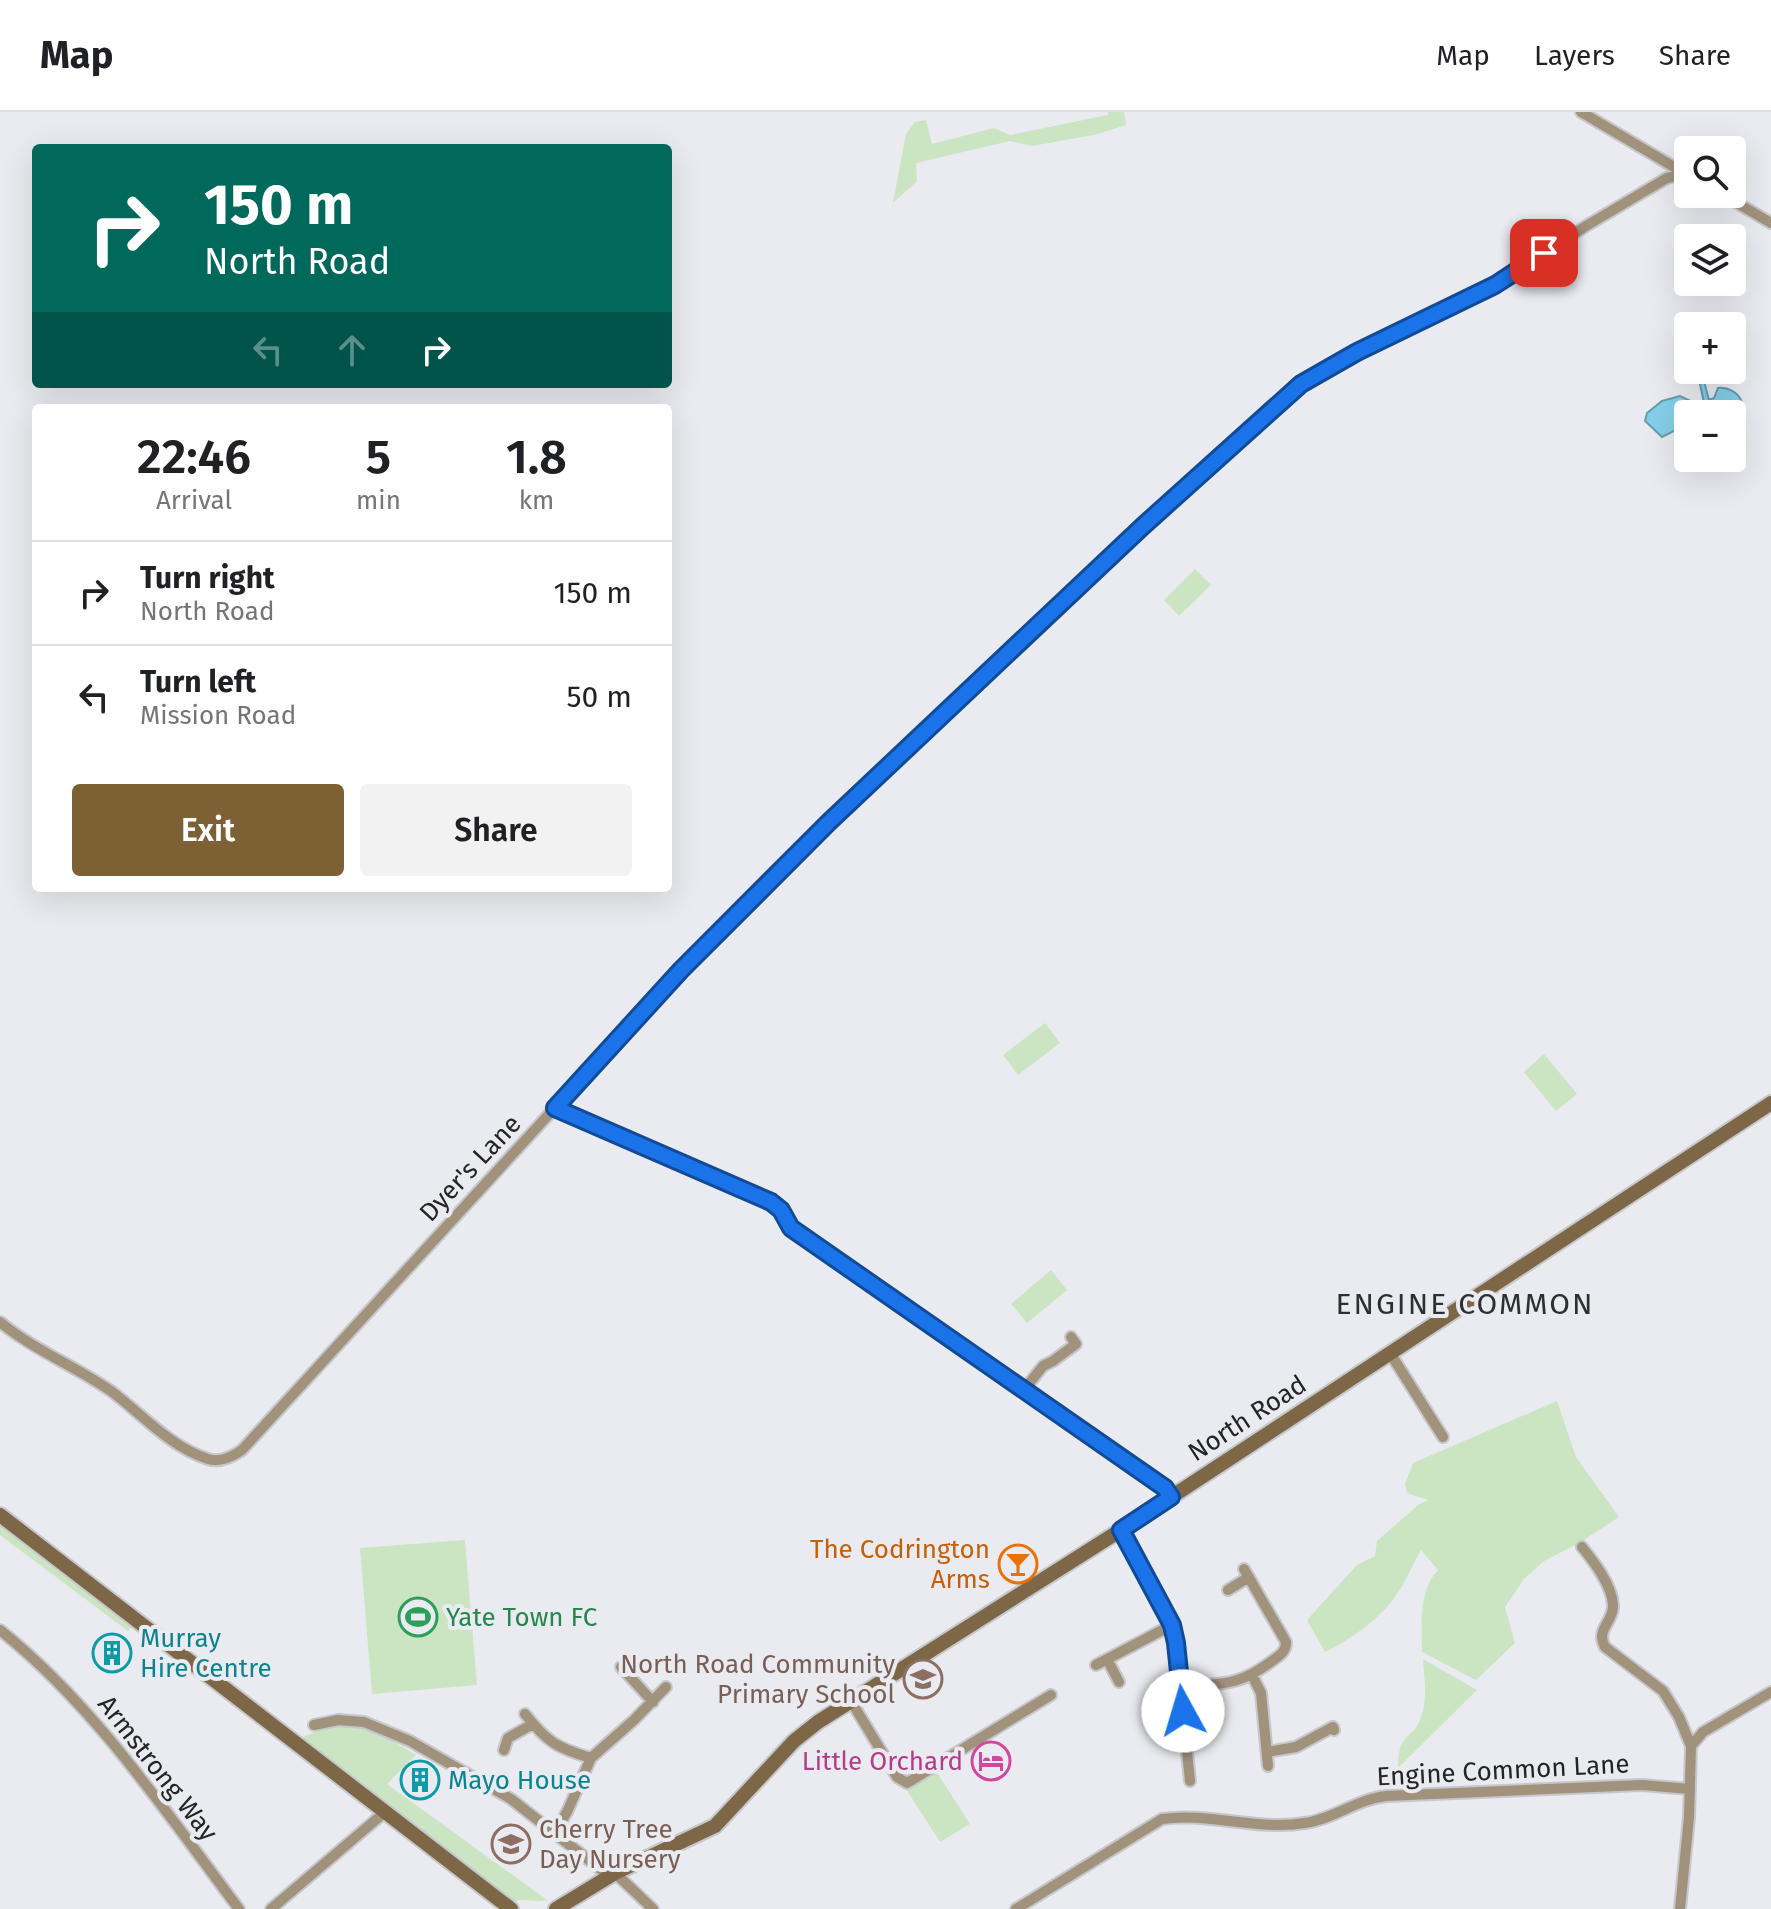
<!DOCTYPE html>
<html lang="en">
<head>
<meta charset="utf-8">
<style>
	body { margin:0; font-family:"Fira Sans",sans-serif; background:#f2f2f2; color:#202124; height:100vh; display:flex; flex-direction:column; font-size:30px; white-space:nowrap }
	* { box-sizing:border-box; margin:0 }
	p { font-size:26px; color:#757577 }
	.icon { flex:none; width:44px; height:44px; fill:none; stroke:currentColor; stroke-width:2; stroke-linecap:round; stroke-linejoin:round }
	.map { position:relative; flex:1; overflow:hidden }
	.sheet { position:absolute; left:32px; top:292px; width:640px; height:488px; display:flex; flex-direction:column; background:#fff; border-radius:8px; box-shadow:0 8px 32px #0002 }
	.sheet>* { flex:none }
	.banner { position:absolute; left:32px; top:32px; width:640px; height:244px; border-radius:8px; box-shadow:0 8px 32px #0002; background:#00695c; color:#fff; overflow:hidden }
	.tools { position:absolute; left:1674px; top:24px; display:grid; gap:16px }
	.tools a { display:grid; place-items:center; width:72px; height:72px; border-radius:8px; background:#fff; box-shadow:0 8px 32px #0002; font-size:40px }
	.pin { position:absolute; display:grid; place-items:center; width:68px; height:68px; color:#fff; margin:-34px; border-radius:16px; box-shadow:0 4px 12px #0006 }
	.me { position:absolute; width:88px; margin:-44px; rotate:354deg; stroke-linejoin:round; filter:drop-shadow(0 0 6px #0008) }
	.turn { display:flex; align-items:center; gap:28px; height:168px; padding:0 40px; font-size:36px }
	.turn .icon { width:104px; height:104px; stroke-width:2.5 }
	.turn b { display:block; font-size:56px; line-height:68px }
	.lanes { display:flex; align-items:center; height:76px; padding:0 40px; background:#0003; justify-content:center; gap:40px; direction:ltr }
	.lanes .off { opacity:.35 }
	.eta { display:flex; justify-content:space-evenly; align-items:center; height:136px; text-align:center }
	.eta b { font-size:48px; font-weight:600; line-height:56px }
	.button { display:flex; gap:16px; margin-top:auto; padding:16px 40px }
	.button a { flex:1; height:92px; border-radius:8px; background:#7d6033; color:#fff; font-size:32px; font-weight:600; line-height:92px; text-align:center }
	.button a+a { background:#f2f2f2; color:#202124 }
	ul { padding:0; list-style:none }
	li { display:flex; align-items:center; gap:24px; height:104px; padding:0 40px; border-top:2px solid #e0e0e0 }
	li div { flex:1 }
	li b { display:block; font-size:30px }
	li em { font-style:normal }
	header { display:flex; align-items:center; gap:48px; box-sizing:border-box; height:112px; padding:0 40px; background:#fff; border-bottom:2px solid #e0e0e0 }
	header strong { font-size:38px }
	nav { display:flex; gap:44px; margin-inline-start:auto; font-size:28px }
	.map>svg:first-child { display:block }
	.green { fill:#cbe4c2 }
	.water { fill:#85cfe9; stroke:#689cae; stroke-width:2 }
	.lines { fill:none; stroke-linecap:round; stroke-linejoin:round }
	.street-casing { stroke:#c6c7cc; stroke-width:14 }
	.secondary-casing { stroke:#c6c7cc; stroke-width:18 }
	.street { stroke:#a1927c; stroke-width:10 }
	.secondary { stroke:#7e6746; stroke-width:14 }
	.route-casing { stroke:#114b97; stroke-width:20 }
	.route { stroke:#1a73e8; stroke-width:14 }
	.labels { text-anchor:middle; stroke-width:8; stroke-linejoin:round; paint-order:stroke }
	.street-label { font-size:26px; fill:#242426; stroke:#eaebf0 }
	.food-label { font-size:26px; fill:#c56008; stroke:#eaebf0; text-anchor:end }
	.leisure-label { font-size:26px; fill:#27864d; stroke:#eaebf0; text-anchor:start }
	.culture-label { font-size:26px; fill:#0d838f; stroke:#eaebf0; text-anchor:start }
	.education-label { font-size:26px; fill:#785e54; stroke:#eaebf0; text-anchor:end }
	.hotel-label { font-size:26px; fill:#b23c85; stroke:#eaebf0; text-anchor:end }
	.quarter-label { font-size:30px; letter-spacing:2px; fill:#2e2f32; stroke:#eaebf0 }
</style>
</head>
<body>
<header>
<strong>Map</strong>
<nav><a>Map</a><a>Layers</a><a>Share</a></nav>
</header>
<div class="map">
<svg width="1771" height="1797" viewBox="0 0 1771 1797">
	<rect width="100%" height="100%" fill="#eaebf0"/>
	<!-- green -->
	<path class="green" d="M1108 0H1124L1126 13 1094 23 1032 34 1010 29 916 51 917 69 893 91 906 22 915 10 926 8 932 32 994 16 1010 23 1108 3Z
		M1195 457 1211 473 1179 504 1164 488Z
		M1045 911 1060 931 1018 963 1003 943Z
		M1544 942 1577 982 1556 999 1524 960Z
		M1051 1158 1067 1178 1027 1211 1011 1192Z
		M1557 1289 1576 1345 1619 1405 1579 1431 1544 1449 1524 1467 1505 1495 1515 1531 1476 1568 1422 1540C1422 1511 1418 1480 1438 1458L1421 1438C1414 1450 1408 1464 1401 1476 1383 1505 1355 1525 1325 1540L1307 1508 1357 1453 1375 1444 1377 1429 1418 1393 1428 1388 1407 1381 1405 1372 1413 1351Z
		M0 1413 131 1515 128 1519 0 1423Z
		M465 1428 477 1573 372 1582 360 1436Z
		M1423 1547 1477 1578 1398 1656C1398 1618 1413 1630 1421 1605 1428 1587 1424 1566 1423 1547Z
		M356 1614 377 1620 416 1643 387 1672 547 1788C535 1791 527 1786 515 1789L302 1625 325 1616Z
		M936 1659 970 1712 940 1730 906 1677Z"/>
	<!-- water -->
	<path class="water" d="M1697 258H1701L1709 288 1714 286 1718 276C1728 275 1738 280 1742 290L1728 301 1688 302V312L1662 325 1645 309 1647 301 1662 289 1680 284 1699 293 1704 291Z"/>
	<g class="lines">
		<!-- street casing -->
		<g class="street-casing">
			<path id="street" d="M1581 0 1686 62
				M1722 82 1771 111
				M555 996 770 1089 781 1098 795 1119 1165 1376 1171 1385
				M0 1210C34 1238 75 1254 111 1279 142 1302 170 1335 208 1347 220 1351 232 1345 242 1338L681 858 829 710 1207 354 1301 272 1357 240 1495 173 1586 114 1667 66 1686 62
				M1390 1241 1443 1325
				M1024 1278 1043 1254 1053 1249 1076 1232 1071 1225
				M1121 1418 1172 1513 1176 1531 1190 1669
				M1582 1435C1594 1450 1612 1473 1613 1493 1614 1510 1595 1517 1605 1535L1663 1579 1679 1605 1691 1634
				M1228 1478 1249 1465
				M0 1518C96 1595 165 1699 239 1797
				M1107 1547 1119 1570
				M1096 1553 1172 1513
				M621 1555 653 1590
				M1252 1563 1261 1581 1268 1654
				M1181 1575C1223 1571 1237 1575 1272 1549 1280 1543 1286 1540 1286 1530L1244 1457
				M851 1589 897 1665 907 1671 1051 1583
				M525 1602C547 1630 557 1636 591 1646
				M314 1613 338 1608 364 1610 410 1629 511 1687 609 1764
				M504 1638 508 1626 533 1612
				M1267 1640 1296 1635 1333 1615 1334 1618
				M555 1720 567 1700 591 1646 634 1608 666 1575
				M615 1761 653 1797
				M271 1797 385 1700
				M1016 1797 1162 1707C1209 1700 1257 1719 1305 1711 1334 1707 1357 1687 1386 1684L1642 1673 1690 1677
				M1680 1797 1689 1705 1691 1634 1703 1620 1771 1580"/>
		</g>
		<!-- secondary casing -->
		<g class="secondary-casing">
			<path id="secondary" d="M0 1403 511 1797
				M556 1797 615 1761 715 1714 794 1629 818 1610 1121 1418 1771 991"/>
		</g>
		<!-- street -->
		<use href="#street" class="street"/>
		<!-- secondary -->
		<use href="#secondary" class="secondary"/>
	</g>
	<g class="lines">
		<!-- route casing -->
		<g class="route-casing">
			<path id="route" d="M1183 1599 1176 1531 1172 1513 1121 1418 1171 1385 1165 1376 791 1116 781 1098 771 1090 555 996 681 858 829 710 1143 414 1301 272 1357 240 1495 173 1544 141"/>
		</g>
		<!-- route -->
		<use href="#route" class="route"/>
	</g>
	<!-- icons -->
	<defs>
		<g id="bar-ring" transform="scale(2)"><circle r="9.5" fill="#eaebf0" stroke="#e8710a" stroke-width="1.5"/><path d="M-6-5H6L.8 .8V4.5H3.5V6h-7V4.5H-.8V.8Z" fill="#e8710a"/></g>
		<g id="stadium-ring" transform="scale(2)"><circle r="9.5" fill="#eaebf0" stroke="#2e9e5b" stroke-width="1.5"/><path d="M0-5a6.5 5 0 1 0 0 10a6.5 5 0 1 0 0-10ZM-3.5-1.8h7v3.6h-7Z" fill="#2e9e5b"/></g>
		<g id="building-ring" transform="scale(2)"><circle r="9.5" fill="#eaebf0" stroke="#0f9aa8" stroke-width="1.5"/><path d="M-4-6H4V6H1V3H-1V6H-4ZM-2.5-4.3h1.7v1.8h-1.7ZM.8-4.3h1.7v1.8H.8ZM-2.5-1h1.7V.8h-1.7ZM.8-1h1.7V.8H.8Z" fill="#0f9aa8"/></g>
		<g id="school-ring" transform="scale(2)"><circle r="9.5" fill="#eaebf0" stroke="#8d6e63" stroke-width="1.5"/><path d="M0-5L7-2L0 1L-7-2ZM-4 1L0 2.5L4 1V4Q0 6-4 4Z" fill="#8d6e63"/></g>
		<g id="hotel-ring" transform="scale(2)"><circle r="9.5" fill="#eaebf0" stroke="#d1479c" stroke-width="1.5"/><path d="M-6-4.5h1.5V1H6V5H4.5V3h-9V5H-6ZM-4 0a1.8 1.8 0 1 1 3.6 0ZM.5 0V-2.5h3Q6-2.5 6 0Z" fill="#d1479c"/></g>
	</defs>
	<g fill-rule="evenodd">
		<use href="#bar-ring" x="1018" y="1452"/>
		<use href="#stadium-ring" x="418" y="1505"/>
		<use href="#building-ring" x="112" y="1541"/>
		<use href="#school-ring" x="923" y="1567"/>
		<use href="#hotel-ring" x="991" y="1649"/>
		<use href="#building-ring" x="420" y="1668"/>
		<use href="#school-ring" x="511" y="1732"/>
	</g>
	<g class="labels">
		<!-- street labels -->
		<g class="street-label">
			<text transform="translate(470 1056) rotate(-47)" y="9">Dyer's Lane</text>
			<text transform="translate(1247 1306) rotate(-33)" y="9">North Road</text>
			<text transform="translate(158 1656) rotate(52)" y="9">Armstrong Way</text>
			<text transform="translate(1503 1658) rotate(-3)" y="9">Engine Common Lane</text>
		</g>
		<!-- food labels -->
		<g class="food-label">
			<text x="990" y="1446">The Codrington<tspan x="990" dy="30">Arms</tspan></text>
		</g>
		<!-- leisure labels -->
		<g class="leisure-label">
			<text x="446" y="1514">Yate Town FC</text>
		</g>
		<!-- culture labels -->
		<g class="culture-label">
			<text x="140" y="1535">Murray<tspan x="140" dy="30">Hire Centre</tspan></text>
			<text x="448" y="1677">Mayo House</text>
		</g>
		<!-- education labels -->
		<g class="education-label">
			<text x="895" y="1561">North Road Community<tspan x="895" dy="30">Primary School</tspan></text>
			<text x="539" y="1726" text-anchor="start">Cherry Tree<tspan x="539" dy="30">Day Nursery</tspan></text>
		</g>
		<!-- hotel labels -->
		<g class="hotel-label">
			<text x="963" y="1658">Little Orchard</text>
		</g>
		<!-- quarter labels -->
		<g class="quarter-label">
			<text x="1465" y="1202">ENGINE COMMON</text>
		</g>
	</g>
</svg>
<div class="tools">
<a><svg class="icon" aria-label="search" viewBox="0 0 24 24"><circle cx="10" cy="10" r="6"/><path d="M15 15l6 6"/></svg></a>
<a><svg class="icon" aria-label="layers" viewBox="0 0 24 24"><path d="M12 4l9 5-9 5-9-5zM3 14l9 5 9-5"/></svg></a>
<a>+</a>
<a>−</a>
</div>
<div class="pin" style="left:1544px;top:141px;background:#d93025"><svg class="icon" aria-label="arrive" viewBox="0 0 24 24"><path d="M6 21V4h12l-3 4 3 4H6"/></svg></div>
<svg class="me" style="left:1183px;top:1599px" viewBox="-20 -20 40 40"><circle r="19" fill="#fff"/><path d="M0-13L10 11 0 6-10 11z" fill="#1a73e8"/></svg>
<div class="banner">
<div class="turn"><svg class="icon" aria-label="right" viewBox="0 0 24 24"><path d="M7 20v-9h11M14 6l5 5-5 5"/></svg><div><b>150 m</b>North Road</div></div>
<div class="lanes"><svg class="icon off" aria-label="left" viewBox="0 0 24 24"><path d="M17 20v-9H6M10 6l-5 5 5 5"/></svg><svg class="icon off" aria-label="ahead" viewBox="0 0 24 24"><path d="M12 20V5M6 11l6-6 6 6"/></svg><svg class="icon" aria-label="right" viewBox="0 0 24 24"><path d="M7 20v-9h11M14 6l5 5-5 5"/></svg></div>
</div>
<section class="sheet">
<div class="eta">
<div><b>22:46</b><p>Arrival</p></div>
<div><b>5</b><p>min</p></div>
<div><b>1.8</b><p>km</p></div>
</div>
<ul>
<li><svg class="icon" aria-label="right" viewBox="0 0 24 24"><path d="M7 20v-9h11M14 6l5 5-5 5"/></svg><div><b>Turn right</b><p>North Road</p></div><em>150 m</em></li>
<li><svg class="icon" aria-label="left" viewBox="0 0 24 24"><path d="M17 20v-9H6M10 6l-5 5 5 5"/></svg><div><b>Turn left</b><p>Mission Road</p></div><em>50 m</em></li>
</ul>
<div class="button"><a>Exit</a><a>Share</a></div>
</section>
</div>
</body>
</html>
